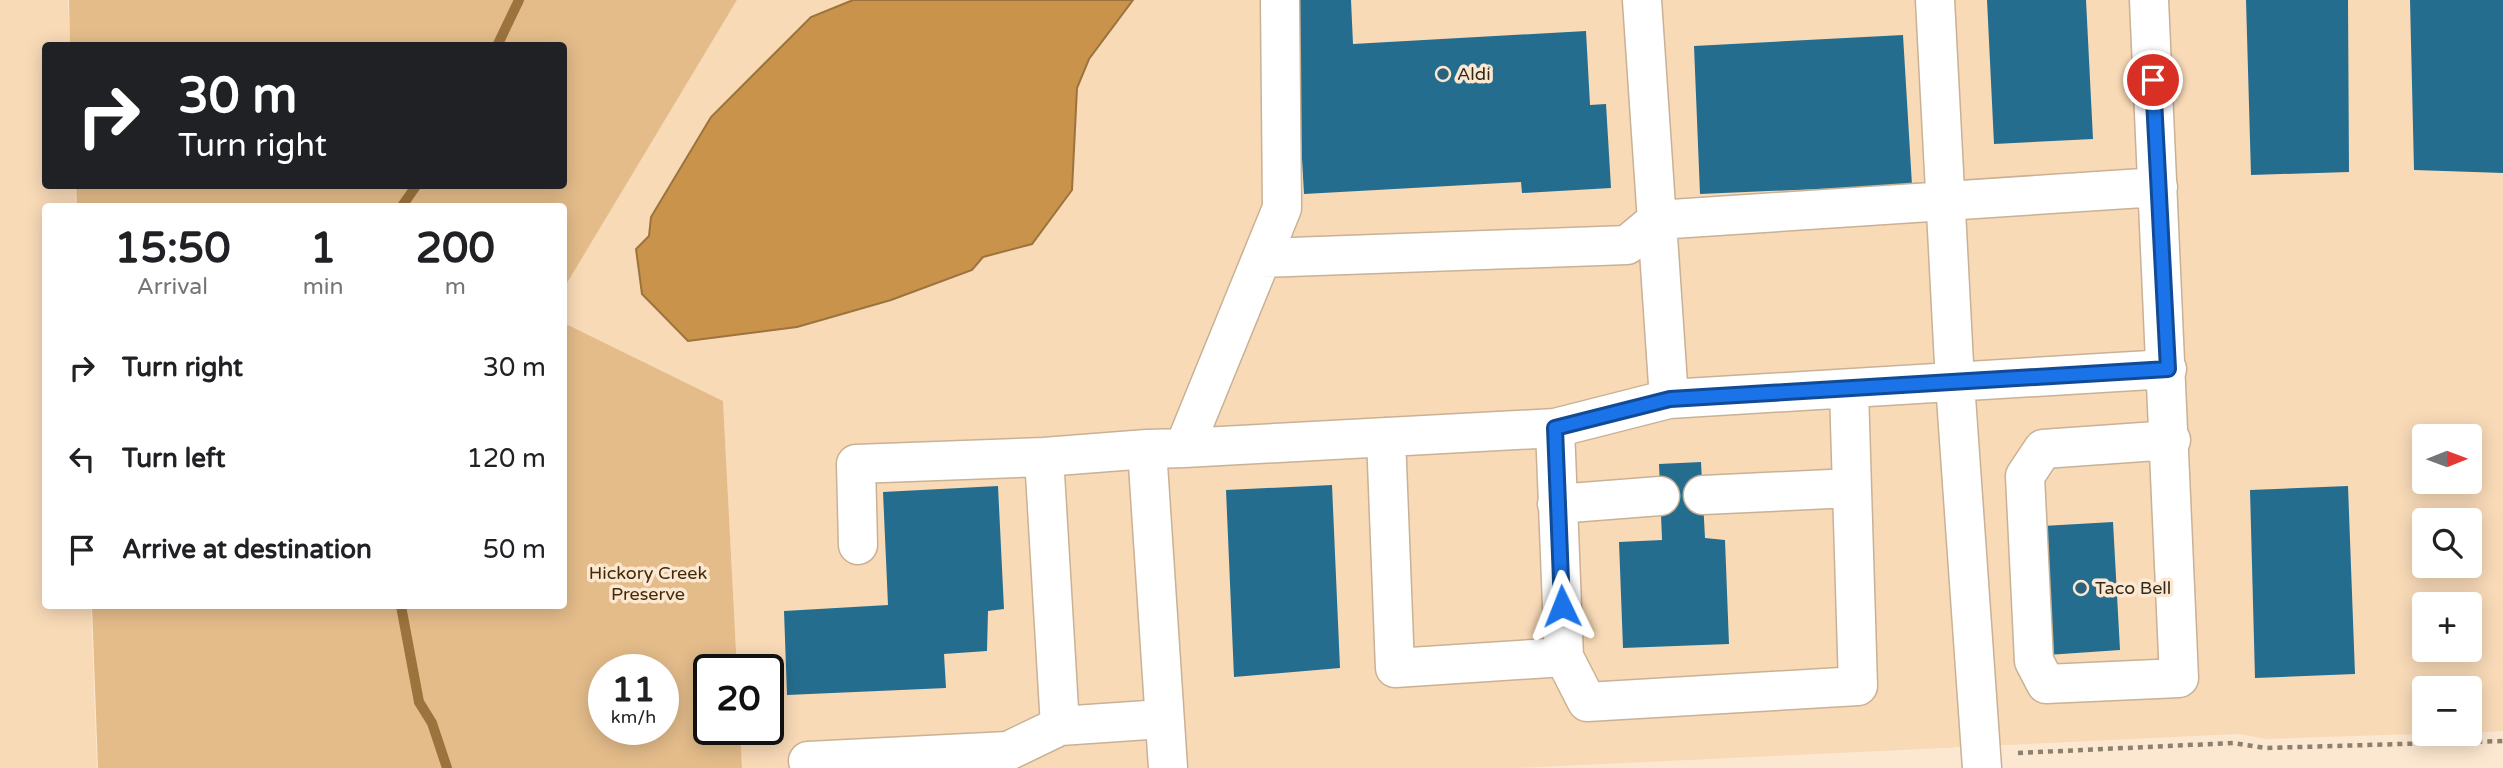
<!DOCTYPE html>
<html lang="en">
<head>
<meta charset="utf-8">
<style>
	body { margin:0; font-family:"Varela Round",sans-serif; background:#f2f2f2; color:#202124; height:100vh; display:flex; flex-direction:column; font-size:26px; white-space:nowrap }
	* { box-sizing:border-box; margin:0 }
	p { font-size:23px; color:#757577 }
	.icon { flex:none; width:38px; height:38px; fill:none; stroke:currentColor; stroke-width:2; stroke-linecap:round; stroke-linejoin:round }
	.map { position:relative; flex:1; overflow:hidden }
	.details { position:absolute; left:42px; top:203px; width:525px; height:406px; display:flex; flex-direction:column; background:#fff; border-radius:7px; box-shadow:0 4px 18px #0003 }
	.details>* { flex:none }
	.top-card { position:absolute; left:42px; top:42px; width:525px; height:147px; border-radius:7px; box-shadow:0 4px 18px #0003; background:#202124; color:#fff; overflow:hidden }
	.needle { width:46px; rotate:89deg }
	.tools { position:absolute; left:2412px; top:424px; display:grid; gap:14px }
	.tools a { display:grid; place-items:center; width:70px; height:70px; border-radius:7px; background:#fff; box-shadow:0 4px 18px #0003; font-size:35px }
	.speed { position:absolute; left:588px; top:654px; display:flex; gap:14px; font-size:35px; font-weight:700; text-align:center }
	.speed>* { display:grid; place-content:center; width:91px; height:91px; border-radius:50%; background:#fff; box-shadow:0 4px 18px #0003; line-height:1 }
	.speed small { font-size:18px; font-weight:400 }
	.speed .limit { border:4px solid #111; border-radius:10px; background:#fff; color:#111 }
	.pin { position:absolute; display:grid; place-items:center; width:60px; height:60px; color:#fff; margin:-30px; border:4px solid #fff; border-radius:50%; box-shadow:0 2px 7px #0007 }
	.me { position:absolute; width:77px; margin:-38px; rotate:358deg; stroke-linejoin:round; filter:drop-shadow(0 0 5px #0008) }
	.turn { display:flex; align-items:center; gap:24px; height:147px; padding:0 21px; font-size:32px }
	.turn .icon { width:91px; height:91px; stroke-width:2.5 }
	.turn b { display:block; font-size:49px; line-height:60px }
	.eta { display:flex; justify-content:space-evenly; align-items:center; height:119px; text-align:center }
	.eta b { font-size:42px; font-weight:800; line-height:49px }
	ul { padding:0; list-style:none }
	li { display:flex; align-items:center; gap:21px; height:91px; padding:0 21px }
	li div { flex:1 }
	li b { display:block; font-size:26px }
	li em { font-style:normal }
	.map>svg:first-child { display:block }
	.built { fill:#f8dab7; fill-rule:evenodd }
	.green { fill:#e4bc8a; fill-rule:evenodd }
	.water { fill:#c9934b; stroke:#9c733d; stroke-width:2 }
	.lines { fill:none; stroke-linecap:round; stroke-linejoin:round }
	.stream { stroke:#9c733d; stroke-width:10 }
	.building { fill:#256d8f }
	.minor-casing { stroke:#c9b195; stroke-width:41 }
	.path { stroke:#8d806f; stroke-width:4.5; stroke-dasharray:5 5; stroke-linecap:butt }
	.minor { stroke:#fff; stroke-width:38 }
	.route-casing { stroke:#114b97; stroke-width:18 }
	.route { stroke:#1a73e8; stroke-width:12 }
	.poi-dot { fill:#2b617c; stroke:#fce8d1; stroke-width:2.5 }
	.labels { text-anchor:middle; stroke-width:7; stroke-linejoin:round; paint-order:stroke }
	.poi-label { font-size:18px; fill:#32291d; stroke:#fce8d1; text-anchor:start }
	.park-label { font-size:18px; fill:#402a0a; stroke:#fce8d1 }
</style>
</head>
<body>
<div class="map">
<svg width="2503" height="768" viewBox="0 0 2503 768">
	<rect width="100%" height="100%" fill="#fce8d1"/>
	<!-- built -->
	<path class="built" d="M0 0H68L70 45 46 46V186H75L76 206H46V606H91L97 768H0Z
		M737 0H2503V731L2469 733V688H2424V733H2448L2267 739 2238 734 1518 768H742L740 730H768V670H737L723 401 564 323V288ZM2424 436H2469V481H2424ZM2424 520H2469V565H2424ZM2424 604H2469V649H2424Z"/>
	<!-- green -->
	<path class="green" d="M69 0H737L564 288V206H77L76 186H564V46L70 45Z
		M564 323 723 401 737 670H709V730H740L742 768H98L92 606H564ZM604 670H663V730H604Z"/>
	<!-- water -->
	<path class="water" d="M853 0H1133L1089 59 1077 88 1072 190 1032 244 983 257 972 270 891 300 797 327 688 341 642 294 636 249 649 236 651 217 711 117 811 17Z"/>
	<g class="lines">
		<!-- stream -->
		<path class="stream" d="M497 46 519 0
			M402 206 416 186
			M401 606 419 702 432 723 447 768"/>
	</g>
	<!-- building -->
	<path class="building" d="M1293 0H1351L1353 44 1586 31 1590 105 1606 104 1611 188 1522 193 1521 182 1304 194Z
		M1987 0H2086L2093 139 1994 144Z
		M2246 0H2348L2349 172 2251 175Z
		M2410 0H2503V173L2414 170Z
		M1903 35 1912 185 1700 194 1694 46Z
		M1701 462 1705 538 1725 540 1729 644 1623 648 1619 542 1662 540 1659 464Z
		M1332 485 1340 668 1234 677 1226 490Z
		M998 486 1004 609 988 611 987 651 944 654 946 688 787 695 784 611 888 605 883 492Z
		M2348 486 2355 674 2255 678 2250 490Z
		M2113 522 2120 650 2047 655 2043 526Z"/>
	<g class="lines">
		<!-- minor casing -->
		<g class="minor-casing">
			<path id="minor" d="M1642 0 1669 399
				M1935 0 1955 383 1982 768
				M2149 0C2160 226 2171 452 2179 678L2046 684 2034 661 2025 476 2043 449 2171 440
				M1262 258 1627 245 1657 220 2158 187
				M1555 428 1564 657 1587 702 1858 686 1849 390
				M1386 437 1395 668 1564 657
				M1184 448 1555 428 1669 399 2167 369
				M1147 449 1044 457 1060 726 1162 719
				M1703 495 1851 488
				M1557 504 1660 496
				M858 545 856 464 1044 457
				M808 761 1008 751 1060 726
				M1168 768 1147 449 1184 448 1282 208 1280 0"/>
		</g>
		<!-- path -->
		<path class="path" d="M2018 753 2233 743 2266 748 2503 741"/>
		<!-- minor -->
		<use href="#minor" class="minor"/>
	</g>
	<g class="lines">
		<!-- route casing -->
		<g class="route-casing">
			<path id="route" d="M1562 606 1555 428 1670 399 2168 369 2153 80"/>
		</g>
		<!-- route -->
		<use href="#route" class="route"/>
	</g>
	<!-- markers -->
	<g class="poi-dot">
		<circle cx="1443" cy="74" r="7"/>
		<circle cx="2081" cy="588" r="7"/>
	</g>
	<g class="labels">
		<!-- poi labels -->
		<g class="poi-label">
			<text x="1457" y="80">Aldi</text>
			<text x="2095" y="594">Taco Bell</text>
		</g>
		<!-- park labels -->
		<g class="park-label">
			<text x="648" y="579">Hickory Creek<tspan x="648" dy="21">Preserve</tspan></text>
		</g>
	</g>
</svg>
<div class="tools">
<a><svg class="needle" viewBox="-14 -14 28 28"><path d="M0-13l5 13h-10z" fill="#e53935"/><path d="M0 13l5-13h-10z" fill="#757577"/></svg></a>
<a><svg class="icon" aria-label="search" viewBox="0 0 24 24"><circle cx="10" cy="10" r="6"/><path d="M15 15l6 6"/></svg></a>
<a>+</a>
<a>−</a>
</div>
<div class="speed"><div>11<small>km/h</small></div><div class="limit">20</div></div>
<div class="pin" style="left:2153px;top:80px;background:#d93025"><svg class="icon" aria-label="arrive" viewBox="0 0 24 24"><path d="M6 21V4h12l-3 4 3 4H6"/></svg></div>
<svg class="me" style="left:1562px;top:606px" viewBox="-20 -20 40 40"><path d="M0-17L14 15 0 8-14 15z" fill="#1a73e8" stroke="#fff" stroke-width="4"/></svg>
<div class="top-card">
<div class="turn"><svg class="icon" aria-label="right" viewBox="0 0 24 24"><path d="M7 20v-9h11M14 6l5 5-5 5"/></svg><div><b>30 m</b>Turn right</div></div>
</div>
<section class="details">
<div class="eta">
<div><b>15:50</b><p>Arrival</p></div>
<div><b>1</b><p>min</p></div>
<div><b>200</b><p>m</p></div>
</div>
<ul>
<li><svg class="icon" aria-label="right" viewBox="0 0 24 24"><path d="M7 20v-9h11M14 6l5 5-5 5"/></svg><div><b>Turn right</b></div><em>30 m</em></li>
<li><svg class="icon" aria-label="left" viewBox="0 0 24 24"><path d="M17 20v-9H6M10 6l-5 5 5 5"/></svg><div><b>Turn left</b></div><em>120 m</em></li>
<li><svg class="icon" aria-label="arrive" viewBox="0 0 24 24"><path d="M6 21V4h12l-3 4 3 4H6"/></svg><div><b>Arrive at destination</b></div><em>50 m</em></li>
</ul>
</section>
</div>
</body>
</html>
